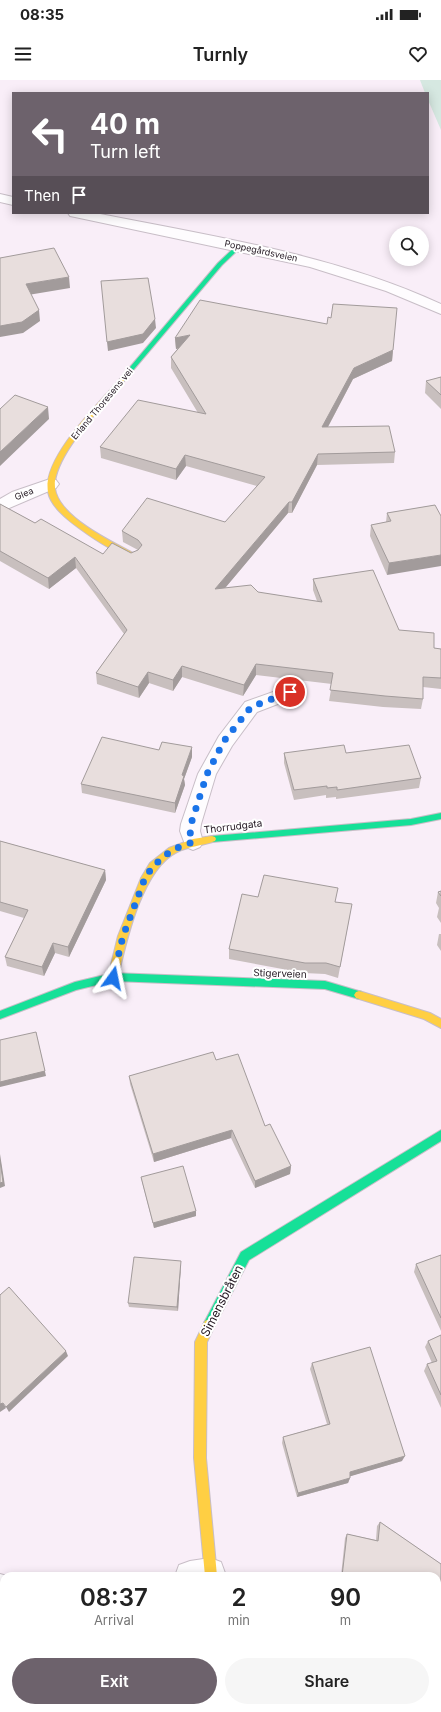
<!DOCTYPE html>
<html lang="en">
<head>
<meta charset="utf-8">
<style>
	body { margin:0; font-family:Inter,sans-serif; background:#f6f6f6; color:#222; height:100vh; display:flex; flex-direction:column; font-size:15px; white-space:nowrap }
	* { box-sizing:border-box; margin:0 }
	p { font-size:13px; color:#767676 }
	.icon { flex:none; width:22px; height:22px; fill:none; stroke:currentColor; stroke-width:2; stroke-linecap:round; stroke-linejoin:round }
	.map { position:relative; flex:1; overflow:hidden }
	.details { position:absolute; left:0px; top:1492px; width:441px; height:140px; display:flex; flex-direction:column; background:#fff; border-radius:12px 12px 0 0; box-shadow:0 2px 10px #0003 }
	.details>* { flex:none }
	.guide { position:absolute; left:12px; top:12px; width:417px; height:122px; border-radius:0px; box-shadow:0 2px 10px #0003; background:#6d626c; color:#fff; overflow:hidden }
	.controls { position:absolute; left:389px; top:146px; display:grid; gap:8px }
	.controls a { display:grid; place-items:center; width:40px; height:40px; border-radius:50%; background:#fff; box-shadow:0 2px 10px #0003; font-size:20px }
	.pin { position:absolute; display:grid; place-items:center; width:34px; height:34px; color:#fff; margin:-17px; border:2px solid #fff; border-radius:50%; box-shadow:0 1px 4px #0007 }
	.me { position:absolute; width:44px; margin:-22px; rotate:12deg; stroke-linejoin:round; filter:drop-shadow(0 0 3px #0008) }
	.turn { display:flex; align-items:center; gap:14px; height:84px; padding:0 12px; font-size:18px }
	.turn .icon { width:52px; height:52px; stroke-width:2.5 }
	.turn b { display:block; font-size:28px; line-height:34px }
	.then { display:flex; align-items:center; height:38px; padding:0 12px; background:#0003; gap:8px; font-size:15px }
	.eta { display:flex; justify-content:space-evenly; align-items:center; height:68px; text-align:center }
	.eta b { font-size:24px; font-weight:600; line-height:28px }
	.button { display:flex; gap:8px; margin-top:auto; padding:8px 12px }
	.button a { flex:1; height:46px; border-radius:24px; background:#6d626c; color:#fff; font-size:16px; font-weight:600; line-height:46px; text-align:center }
	.button a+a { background:#f6f6f6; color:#222 }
	.status { display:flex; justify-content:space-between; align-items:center; height:28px; padding:0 20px; background:#fff; direction:ltr }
	.status svg { height:11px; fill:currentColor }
	header { display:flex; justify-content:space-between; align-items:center; height:52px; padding:0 12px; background:#fff; font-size:18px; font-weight:600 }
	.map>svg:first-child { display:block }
	.green { fill:#d6e8e1 }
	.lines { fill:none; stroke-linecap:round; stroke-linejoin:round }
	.lane-casing { stroke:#c8bec7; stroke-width:2 }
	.street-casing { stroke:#c8bec7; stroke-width:2 }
	.fast-casing { stroke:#c8bec7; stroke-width:2 }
	.slow-casing { stroke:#c8bec7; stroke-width:2 }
	.lane { fill:#fefcfe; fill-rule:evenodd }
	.street { fill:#fefcfe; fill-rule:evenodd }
	.fast { fill:#16e098; fill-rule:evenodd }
	.slow { fill:#ffcf43; fill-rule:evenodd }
	.wall { fill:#c8bfbe }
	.shaded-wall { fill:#a29b9b }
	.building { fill:#e8dedd; stroke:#a29b9b }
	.route { stroke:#1a73e8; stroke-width:7; stroke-dasharray:0 12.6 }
	.labels { text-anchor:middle; stroke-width:4; stroke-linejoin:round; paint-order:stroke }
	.far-street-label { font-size:9px; fill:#221721; stroke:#fff }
	.street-label { font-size:10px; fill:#221721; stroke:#fff }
	.near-street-label { font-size:12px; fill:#221721; stroke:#fff }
</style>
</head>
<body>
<div class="status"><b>08:35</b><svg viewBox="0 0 49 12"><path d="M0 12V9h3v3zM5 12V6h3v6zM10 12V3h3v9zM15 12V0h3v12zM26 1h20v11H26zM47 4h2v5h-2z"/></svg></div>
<header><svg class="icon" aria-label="menu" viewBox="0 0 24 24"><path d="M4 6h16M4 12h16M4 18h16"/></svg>Turnly<svg class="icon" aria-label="heart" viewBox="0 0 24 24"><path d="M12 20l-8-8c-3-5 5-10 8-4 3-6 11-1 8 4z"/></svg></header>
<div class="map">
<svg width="441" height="1632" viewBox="0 0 441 1632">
	<rect width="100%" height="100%" fill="#f9eef8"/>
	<!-- green -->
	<path class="green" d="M420 0H441V50L428 20V13H425Z"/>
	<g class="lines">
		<!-- lane casing -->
		<g class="lane-casing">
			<path id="lane" d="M290 606 296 607 299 612 296 617 257 632 232 666 216 694 201 744 200 751 203 762 200 767 193 770 186 767 180 751 181 744 198 694 219 656 245 622Z"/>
		</g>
		<!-- street casing -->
		<g class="street-casing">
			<path id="street" d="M0 114 13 117V125L0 122Z
				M68 133H95C212 156 332 174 441 224V234L386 211 310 187 75 137 70 136Z
				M50 399 56 400 59 404 56 408 0 432V419L12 412Z
				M210 1478 221 1482 225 1493 224 1496H175L179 1485 190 1481Z
				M0 1494 7 1496H4V1525L0 1524Z
				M213 1628H245V1632H213Z"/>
		</g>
		<!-- fast casing -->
		<g class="fast-casing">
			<path id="fast" d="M237 165 242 166 222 185 124 301H120V299L218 183Z
				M441 733V739L411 745 212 762 208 759 212 756 411 739Z
				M113 893 325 901 362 912 364 915 362 918 359 919 325 909 113 901 76 910 0 939V931L75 902Z
				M441 1050V1061L249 1180 213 1249 209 1251 205 1249 203 1245 205 1241 241 1172Z"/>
		</g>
		<!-- slow casing -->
		<g class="slow-casing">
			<path id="slow" d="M122 298 124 299V301C105 324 46 382 56 413 64 439 112 462 135 474L136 476 132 478C115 473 94 459 79 448 68 440 51 427 48 412 42 378 99 323 120 299Z
				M212 756 215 757 216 759 215 761C202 766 189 766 177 772 142 789 126 862 118 897L116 900 113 901 110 900 108 897 118 856 141 798 150 783 169 768 193 759Z
				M359 911 430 933 441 939V948L424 939 356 918 354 915 356 912Z
				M209 1239 213 1241 215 1245 207 1262 206 1378 217 1496H205L194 1378 195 1262 205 1241Z"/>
		</g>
		<!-- lane -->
		<use href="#lane" class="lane"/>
		<!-- street -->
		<use href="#street" class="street"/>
		<!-- fast -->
		<use href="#fast" class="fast"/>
		<!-- slow -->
		<use href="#slow" class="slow"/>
	</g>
	<!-- wall -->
	<path class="wall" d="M175 258 393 270 392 281 353 299 328 347 395 372 394 383 317 385 292 433H288L225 508 317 521 313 510V499L399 550 434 568 441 569V609L423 607V619L421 629 383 627 329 621 332 604 256 595 243 616 182 597 173 611 149 603 139 618 97 604 96 593 124 554 76 488 49 509 0 481V424L35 443 103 474 131 473 138 470 123 462 122 451 225 442 257 406 186 386 176 400 101 378 100 367 198 333 171 288V277L178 268 176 269Z
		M441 297V329L425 313 426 301Z
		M435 425 387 495 370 456 371 445 386 442 387 433Z
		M284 673H346L421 698 419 708 336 719V717L326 718V715L294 720 284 683Z
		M192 677 184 699 185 705 175 733 82 713 81 704Z
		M0 761 105 790 106 800 69 877 55 873 44 896 7 886 5 877 24 838 0 831Z
		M441 811V843L437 837 439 828 436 823 438 812Z
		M258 817 336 822 350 835 338 898 325 894 304 893 229 879V869Z
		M439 854H441V871L437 865Z
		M216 980 265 1046 291 1086 290 1094 255 1108 231 1058 154 1082 130 1004 129 996Z
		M141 1097 196 1131V1136L154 1148 142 1102Z
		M441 1175V1251L414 1192 416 1184Z
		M181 1185 178 1231 129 1227 128 1223Z
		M441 1255V1328L424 1291 427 1284 432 1283 425 1267 428 1261Z
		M312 1283 402 1381 350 1396V1398L348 1403 297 1417 282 1363 283 1357 327 1344 310 1289Z
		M380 1442 441 1484V1538L437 1537V1496H341L345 1458 347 1454 376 1460 377 1446Z"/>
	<!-- shaded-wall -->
	<path class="shaded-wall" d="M69 197 70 208 28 215 26 204Z
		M39 230 40 241 23 253 0 257V246Z
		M155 239 156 248 143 263 108 271 107 262Z
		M190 255V266L176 269 175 258Z
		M393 270 392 281 353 299 322 358V347L354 288Z
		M48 327 49 339 0 386V372Z
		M318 374 317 385 292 433V422Z
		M185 375 186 386 176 400V389Z
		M289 422 288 433 215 520V509Z
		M441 475V486L387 495 389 483Z
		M75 477 76 488 49 509 48 498Z
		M256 584V595L243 616 244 605Z
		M182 586V597L173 611V600Z
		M148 592 149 603 139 618 138 607Z
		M192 667V677L184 699 185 705 175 733V723L182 695Z
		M105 790 106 800 69 877 68 867Z
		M53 863 55 873 44 896 42 887Z
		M36 952 46 996 0 1007V1002Z
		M232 1050 231 1058 154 1082 153 1074Z
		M0 1074 5 1106 0 1108Z
		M291 1086 290 1094 255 1108V1101Z
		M196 1131V1136L154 1148 153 1143Z
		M181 1181V1185L178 1231 177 1227Z
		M66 1271 68 1276 9 1332 6 1327Z
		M3 1323 6 1328 0 1332V1324Z
		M405 1376 402 1381 348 1397 350 1392Z
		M350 1398 348 1403 297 1417 298 1413Z
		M82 1628H85V1632H83Z"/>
	<!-- building -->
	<path class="building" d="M54 168 69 197 26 204 39 230 22 242 0 246V178Z
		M148 198 155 239 143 254 107 262 101 201Z
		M200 220 327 244 328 237 331 238 333 224 397 228 393 270 354 288 322 347 389 346 395 372 318 374 292 422H289L215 509 251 505 258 512 322 522 313 499 373 490 399 550 434 553V568L441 569V598L423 597V619L385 616 330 610 333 593 256 584 244 605 182 586 173 600 148 592 138 607 96 593 127 550 75 477 48 498 0 471V424L35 443 41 439 103 474 112 463 131 473 138 470 142 465 138 460 122 451 147 418 225 442 265 397 185 375 176 389 100 367 138 320 206 334 171 277 190 255 175 258Z
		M441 297V315L426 301Z
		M15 315 48 327 0 372V329Z
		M435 425 441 436V475L389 483 371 445 391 441 387 433Z
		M102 657 159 670 162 662 192 667 182 695 184 696 175 723 81 704Z
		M344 665 346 673 409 665 421 698 337 710V707L327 708V706L294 710 284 673Z
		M0 761 105 790 68 867 53 863 42 887 5 877 28 830 0 822Z
		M264 795 338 808 335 822 352 824 340 887 326 883H305L229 869 242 814 258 817Z
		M441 811V816L438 812Z
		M36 952 45 991 0 1002V960Z
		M213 972 216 980 238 974 265 1046 270 1044 291 1086 255 1101 232 1050 153 1074 129 996Z
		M0 1080 3 1102 0 1103Z
		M183 1086 196 1131 153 1143 141 1097Z
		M441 1175V1238L416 1184Z
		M134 1177 181 1181 177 1227 128 1223Z
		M9 1207 66 1271 6 1327 3 1323 0 1324V1215Z
		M441 1255V1315L427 1284 437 1281 428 1261Z
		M370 1267 405 1376 350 1392V1398L298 1413 283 1357 330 1344 312 1283Z
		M380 1442 441 1484V1534L437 1533V1496H342L347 1454 378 1461Z
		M4 1598V1628H82L83 1632H0V1599Z
		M335 1628H390L391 1632H336Z"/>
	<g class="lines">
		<!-- route -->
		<path class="route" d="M113 898 123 856 145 798 153 786 172 770 193 762 190 752 191 744 207 694 224 661 251 627 290 612"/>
	</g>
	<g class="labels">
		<!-- far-street labels -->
		<g class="far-street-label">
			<text transform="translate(261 171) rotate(12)" y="3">Poppegårdsveien</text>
			<text transform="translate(102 324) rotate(-50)" y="3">Erland Thoresens vei</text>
			<text transform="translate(24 414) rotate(-23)" y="3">Glea</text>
		</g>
		<!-- street labels -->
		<g class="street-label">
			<text transform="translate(233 746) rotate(-7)" y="4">Thorrudgata</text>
			<text transform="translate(280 893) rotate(2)" y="4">Stigerveien</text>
		</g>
		<!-- near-street labels -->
		<g class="near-street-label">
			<text transform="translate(222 1221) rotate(-63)" y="4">Simensbråten</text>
		</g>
	</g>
</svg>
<div class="controls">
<a><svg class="icon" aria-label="search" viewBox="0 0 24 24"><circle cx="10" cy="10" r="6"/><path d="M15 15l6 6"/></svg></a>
</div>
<div class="pin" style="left:290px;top:612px;background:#d93025"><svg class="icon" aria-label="arrive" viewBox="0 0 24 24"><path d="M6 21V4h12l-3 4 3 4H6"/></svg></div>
<svg class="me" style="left:113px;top:898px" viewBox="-20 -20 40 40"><path d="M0-17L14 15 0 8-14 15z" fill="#1a73e8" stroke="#fff" stroke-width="4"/></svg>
<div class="guide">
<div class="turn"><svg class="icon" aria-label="left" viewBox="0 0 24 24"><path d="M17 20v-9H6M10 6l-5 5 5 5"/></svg><div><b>40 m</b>Turn left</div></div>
<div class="then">Then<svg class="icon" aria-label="arrive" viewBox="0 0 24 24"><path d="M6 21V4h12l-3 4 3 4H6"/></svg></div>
</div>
<section class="details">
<div class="eta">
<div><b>08:37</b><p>Arrival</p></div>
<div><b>2</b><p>min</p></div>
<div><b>90</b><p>m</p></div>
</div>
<div class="button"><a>Exit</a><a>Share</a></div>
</section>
</div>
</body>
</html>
